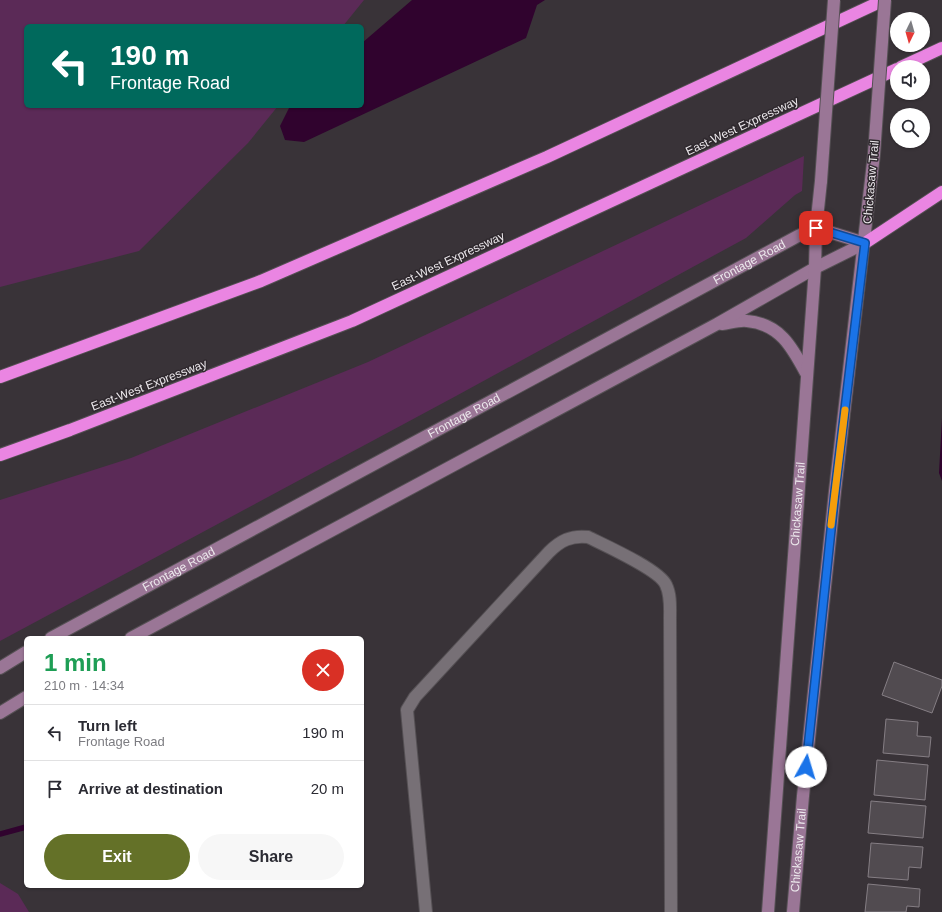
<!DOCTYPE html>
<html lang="en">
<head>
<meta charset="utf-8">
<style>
	body { margin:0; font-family:Helvetica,sans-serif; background:#f7f7f7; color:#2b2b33; height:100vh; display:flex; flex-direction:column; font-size:15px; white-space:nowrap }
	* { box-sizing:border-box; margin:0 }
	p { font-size:13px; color:#7c7c81 }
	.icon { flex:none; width:22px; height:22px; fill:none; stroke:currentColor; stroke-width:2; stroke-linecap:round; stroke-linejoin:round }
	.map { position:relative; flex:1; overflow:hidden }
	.side { position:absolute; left:24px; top:636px; width:340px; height:252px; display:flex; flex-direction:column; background:#fff; border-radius:6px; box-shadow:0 1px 3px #0004 }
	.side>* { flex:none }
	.banner { position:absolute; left:24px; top:24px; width:340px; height:84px; border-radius:6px; box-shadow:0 1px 3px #0004; background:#00695c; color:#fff; overflow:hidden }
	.needle { width:26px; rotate:185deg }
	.buttons { position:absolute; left:890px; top:12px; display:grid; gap:8px }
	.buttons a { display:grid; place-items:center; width:40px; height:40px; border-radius:50%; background:#fff; box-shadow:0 1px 3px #0004; font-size:20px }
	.pin { position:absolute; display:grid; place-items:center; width:34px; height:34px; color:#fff; margin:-17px; border-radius:8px; box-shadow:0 2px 6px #0006 }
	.me { position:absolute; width:44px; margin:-22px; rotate:6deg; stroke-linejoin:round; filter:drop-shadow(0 0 3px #0008) }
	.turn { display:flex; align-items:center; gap:14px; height:84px; padding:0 20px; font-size:18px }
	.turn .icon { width:52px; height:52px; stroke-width:2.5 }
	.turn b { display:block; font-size:28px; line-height:34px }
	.round { display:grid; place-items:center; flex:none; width:42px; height:42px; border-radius:21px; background:#f7f7f7 }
	.headline { display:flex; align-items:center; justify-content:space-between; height:68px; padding:0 20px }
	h1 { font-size:24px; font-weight:700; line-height:30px; color:#1e9e55 }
	.action { display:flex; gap:8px; margin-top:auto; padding:8px 20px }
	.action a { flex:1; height:46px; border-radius:24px; background:#647128; color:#fff; font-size:16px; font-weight:700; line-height:46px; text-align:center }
	.action a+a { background:#f7f7f7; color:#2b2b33 }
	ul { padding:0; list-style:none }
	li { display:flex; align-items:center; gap:12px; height:56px; padding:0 20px; border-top:1px solid #e1e1e2 }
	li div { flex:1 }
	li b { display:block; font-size:15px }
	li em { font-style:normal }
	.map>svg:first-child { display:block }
	.green { fill:#5b2a57 }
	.water { fill:#30032e }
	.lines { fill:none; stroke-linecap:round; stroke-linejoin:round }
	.stream { stroke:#30032e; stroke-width:5.5 }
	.building { fill:#514b50; stroke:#857e84 }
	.street-casing { stroke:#555054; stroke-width:14 }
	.secondary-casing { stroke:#555054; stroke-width:14 }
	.highway-casing { stroke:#555054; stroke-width:14 }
	.street { stroke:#777076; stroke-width:12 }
	.secondary { stroke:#9a7696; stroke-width:12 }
	.highway { stroke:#ea85e2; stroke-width:12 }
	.secondary-bridge-casing { stroke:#555054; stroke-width:14; stroke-linecap:butt }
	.secondary-bridge { stroke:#9a7696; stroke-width:12 }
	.route-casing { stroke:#114b97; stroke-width:10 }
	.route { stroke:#1a73e8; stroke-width:7 }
	.slow { stroke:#f59e0b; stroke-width:7 }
	.labels { text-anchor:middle; stroke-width:3; stroke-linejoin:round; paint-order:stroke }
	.street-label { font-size:12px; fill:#ece8ec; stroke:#2f292e }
</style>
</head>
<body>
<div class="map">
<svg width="942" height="912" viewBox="0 0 942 912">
	<rect width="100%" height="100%" fill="#393338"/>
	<!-- green -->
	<path class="green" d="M0 0H364L343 26H26V106H278L248 143 139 251 0 287Z
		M804 156 802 191 795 195 746 238 456 396 0 641V500L131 458 368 362Z
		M0 883 18 894 29 912H0Z"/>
	<!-- water -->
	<path class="water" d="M412 0H545L537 5 526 38 304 142 285 140 280 126 290 106H362V43Z
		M942 418V481L939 473Z"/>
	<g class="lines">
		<!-- stream -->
		<path class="stream" d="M0 834 26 827"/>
	</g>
	<!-- building -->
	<path class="building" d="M894 662 942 680V686L932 713 882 695Z
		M886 719 918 722 917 736 931 737 929 757 883 753Z
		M877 760 928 765 925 800 874 795Z
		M871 801 926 806 923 838 868 833Z
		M871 843 923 847 921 868 909 867 908 880 868 877Z
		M868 884 920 889 919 907 907 906 906 912H865Z"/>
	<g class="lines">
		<!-- street casing -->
		<g class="street-casing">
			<path id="street" d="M426 912 407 710 415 697 549 552C560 541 571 535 588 537 604 545 660 570 666 585 671 595 670 608 670 618L671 912"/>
		</g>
		<!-- secondary casing -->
		<g class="secondary-casing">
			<g id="secondary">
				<path d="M722 324C730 323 739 320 747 321 780 324 792 347 806 373"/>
				<path id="s1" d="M51 638 798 236 816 228 865 243"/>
				<path d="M131 638 717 324 815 268 865 243"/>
				<path d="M0 668 26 652"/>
				<path d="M0 713 26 697"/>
				<path id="s2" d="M768 912 815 268 816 228 821 181"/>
				<path id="s3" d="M793 912 803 796 835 491 874 154"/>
			</g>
		</g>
		<!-- highway casing -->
		<g class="highway-casing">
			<path id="highway" d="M901 67 942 48
				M865 243 942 192
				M0 377 261 281 547 157 884 0
				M0 455 70 430 352 321 897 69"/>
		</g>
		<!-- street -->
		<use href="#street" class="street"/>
		<!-- secondary -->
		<use href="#secondary" class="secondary"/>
		<!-- highway -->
		<use href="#highway" class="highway"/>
		<!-- secondary-bridge casing -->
		<g class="secondary-bridge-casing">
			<path id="secondary-bridge" d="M874 154 885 0
				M821 181 834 0"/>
		</g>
		<!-- secondary-bridge -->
		<use href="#secondary-bridge" class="secondary-bridge"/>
	</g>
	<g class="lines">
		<!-- route casing -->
		<g class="route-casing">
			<path id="route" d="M806 767 835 492 865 243 816 228"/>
		</g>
		<!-- route -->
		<use href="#route" class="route"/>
		<!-- slow -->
		<path class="slow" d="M831 525 845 410"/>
	</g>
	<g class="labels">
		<!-- street labels -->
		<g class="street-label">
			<text transform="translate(742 126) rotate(-25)" y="4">East-West Expressway</text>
			<text transform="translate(871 182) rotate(-85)" y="4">Chickasaw Trail</text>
			<text transform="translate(448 261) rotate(-25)" y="4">East-West Expressway</text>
			<text dy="4" stroke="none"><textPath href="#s1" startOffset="793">Frontage Road</textPath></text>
			<text transform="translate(149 385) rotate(-21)" y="4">East-West Expressway</text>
			<text dy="4" stroke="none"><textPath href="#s1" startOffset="469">Frontage Road</textPath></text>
			<text dy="4" stroke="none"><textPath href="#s2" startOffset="409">Chickasaw Trail</textPath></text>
			<text dy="4" stroke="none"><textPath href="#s1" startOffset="145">Frontage Road</textPath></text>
			<text dy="4" stroke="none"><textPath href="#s3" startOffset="62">Chickasaw Trail</textPath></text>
		</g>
	</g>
</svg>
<div class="buttons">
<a><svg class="needle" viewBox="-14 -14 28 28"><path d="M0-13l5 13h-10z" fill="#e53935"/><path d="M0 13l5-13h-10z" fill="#7c7c81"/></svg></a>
<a><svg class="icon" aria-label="sound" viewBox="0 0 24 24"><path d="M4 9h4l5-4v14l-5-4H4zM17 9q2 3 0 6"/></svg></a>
<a><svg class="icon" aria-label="search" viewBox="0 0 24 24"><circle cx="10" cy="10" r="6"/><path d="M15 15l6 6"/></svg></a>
</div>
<div class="pin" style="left:816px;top:228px;background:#d93025"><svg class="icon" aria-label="arrive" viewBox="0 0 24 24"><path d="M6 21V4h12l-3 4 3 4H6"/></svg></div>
<svg class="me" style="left:806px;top:767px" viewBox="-20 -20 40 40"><circle r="19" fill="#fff"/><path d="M0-13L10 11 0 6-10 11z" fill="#1a73e8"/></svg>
<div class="banner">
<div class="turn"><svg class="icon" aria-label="left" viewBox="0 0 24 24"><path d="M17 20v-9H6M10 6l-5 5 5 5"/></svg><div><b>190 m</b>Frontage Road</div></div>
</div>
<section class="side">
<div class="headline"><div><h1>1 min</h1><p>210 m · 14:34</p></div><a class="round" style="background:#d93025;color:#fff"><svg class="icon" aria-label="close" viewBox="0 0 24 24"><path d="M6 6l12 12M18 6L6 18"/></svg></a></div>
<ul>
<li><svg class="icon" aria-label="left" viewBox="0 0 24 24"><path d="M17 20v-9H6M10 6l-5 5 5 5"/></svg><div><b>Turn left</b><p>Frontage Road</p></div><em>190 m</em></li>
<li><svg class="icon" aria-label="arrive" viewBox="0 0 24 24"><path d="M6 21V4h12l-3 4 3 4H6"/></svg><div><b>Arrive at destination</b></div><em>20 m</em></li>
</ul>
<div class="action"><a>Exit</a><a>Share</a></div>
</section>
</div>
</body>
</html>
